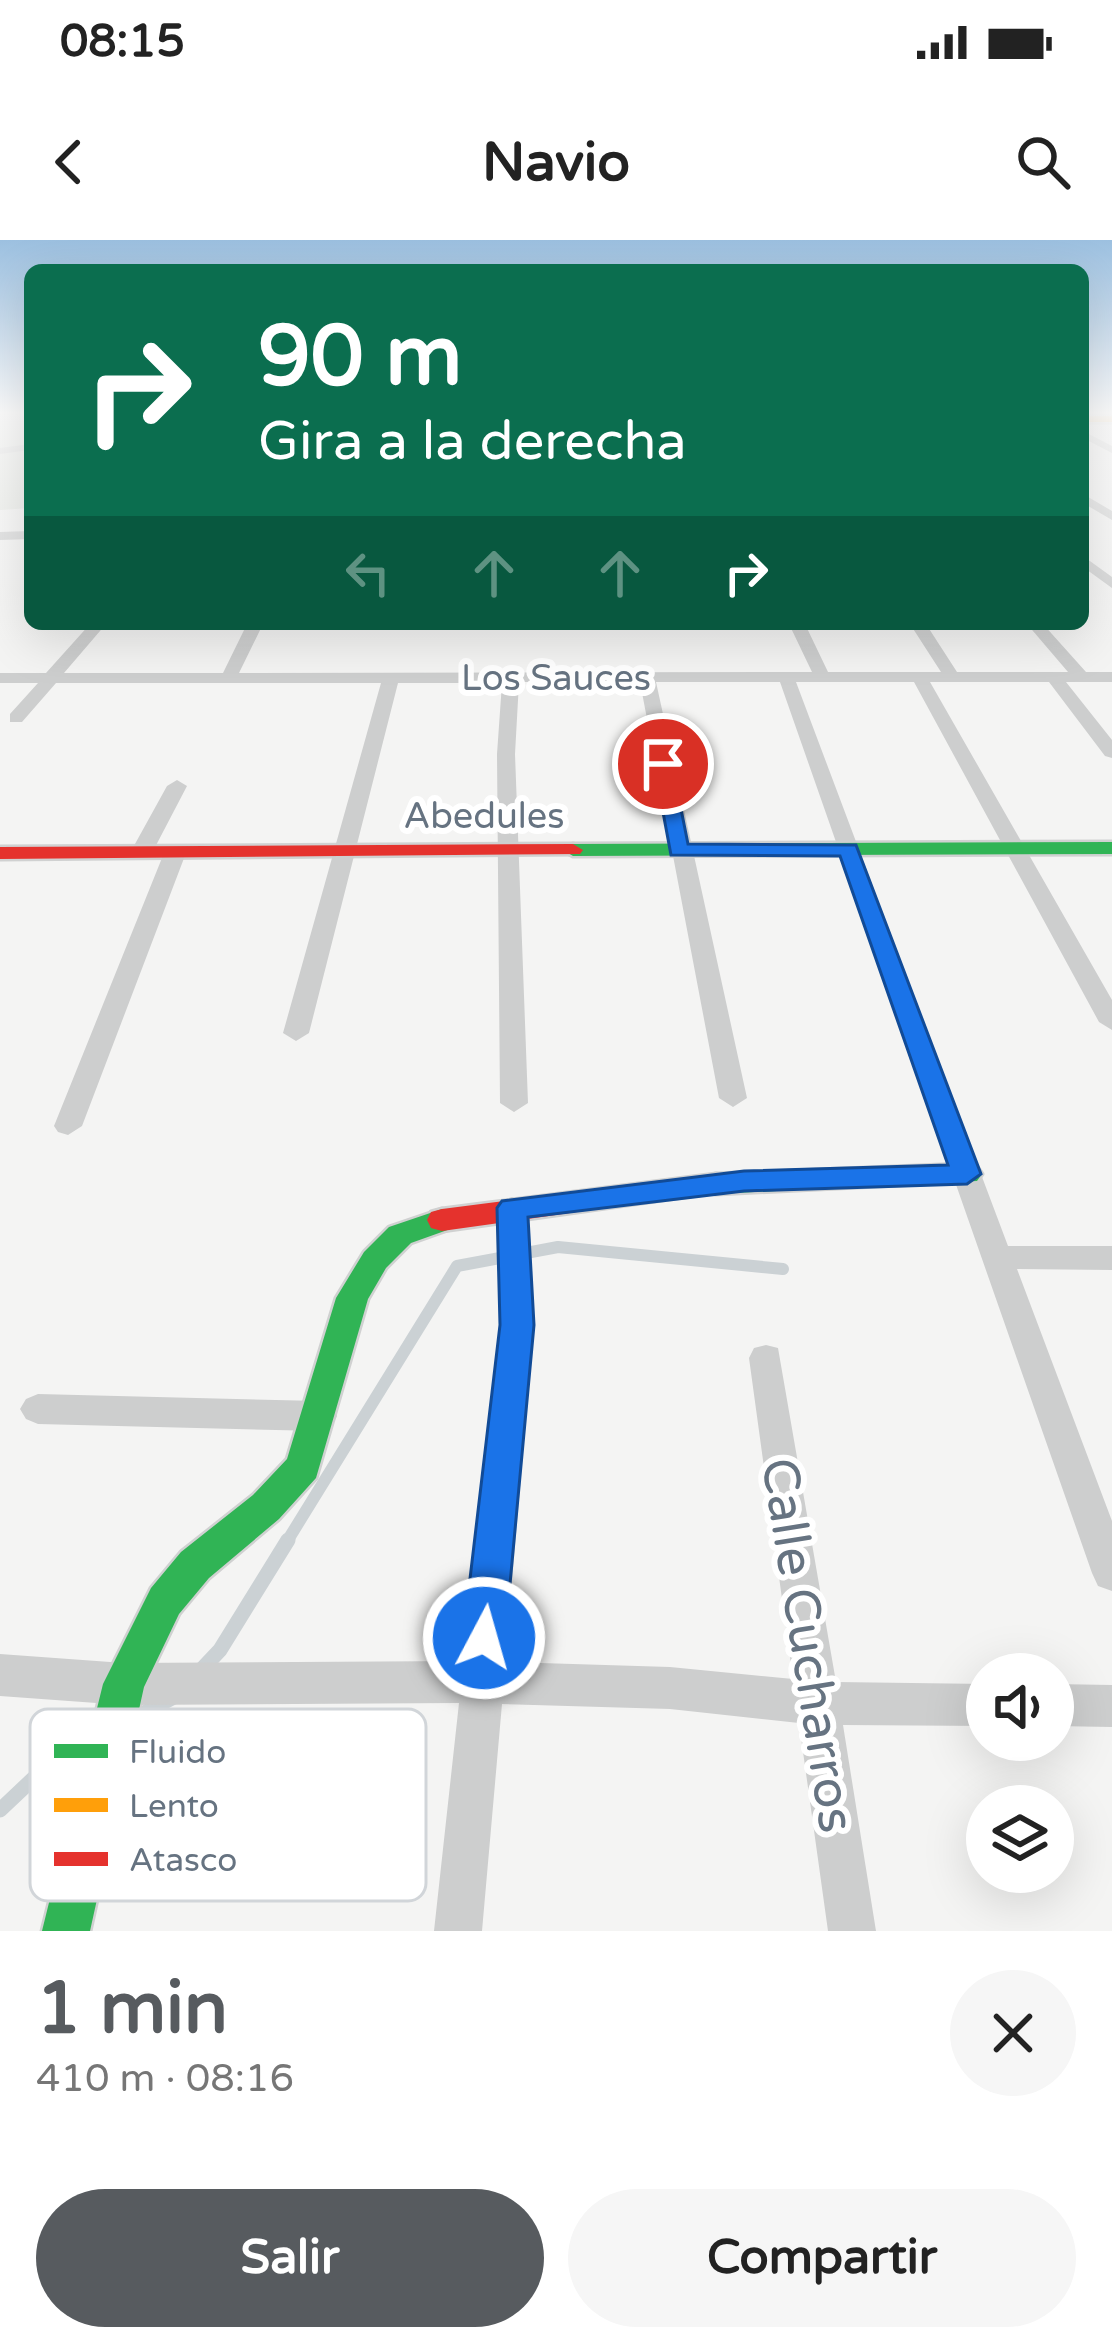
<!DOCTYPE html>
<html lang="es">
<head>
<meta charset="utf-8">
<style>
	body { margin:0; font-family:"Varela Round",sans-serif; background:#f6f6f6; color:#222; height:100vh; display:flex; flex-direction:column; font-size:45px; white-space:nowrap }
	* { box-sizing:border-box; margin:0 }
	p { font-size:39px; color:#767676 }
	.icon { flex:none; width:66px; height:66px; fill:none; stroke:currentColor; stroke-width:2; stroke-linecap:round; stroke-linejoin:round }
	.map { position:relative; height:1691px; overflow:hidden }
	.panel { display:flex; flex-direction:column; background:#fff; flex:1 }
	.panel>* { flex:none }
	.top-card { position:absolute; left:24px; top:24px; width:1065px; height:366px; border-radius:18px; box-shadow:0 12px 48px #0002; background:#0b6e4f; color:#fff; overflow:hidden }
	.controls { position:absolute; left:966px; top:1413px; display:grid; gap:24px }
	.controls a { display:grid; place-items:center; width:108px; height:108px; border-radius:50%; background:#fff; box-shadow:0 12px 48px #0002; font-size:60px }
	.pin { position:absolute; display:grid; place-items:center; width:102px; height:102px; color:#fff; margin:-51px; border:6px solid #fff; border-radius:50%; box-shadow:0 3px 12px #0007 }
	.me { position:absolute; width:132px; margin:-66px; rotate:6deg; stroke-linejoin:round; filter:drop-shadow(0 0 9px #0008) }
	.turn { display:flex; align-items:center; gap:42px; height:252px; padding:0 36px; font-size:54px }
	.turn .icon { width:156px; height:156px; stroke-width:2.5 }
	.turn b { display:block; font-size:84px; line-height:102px }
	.lanes { display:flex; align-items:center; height:114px; padding:0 36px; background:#0003; justify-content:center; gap:60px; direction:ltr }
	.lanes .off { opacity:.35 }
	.round { display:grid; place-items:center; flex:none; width:126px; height:126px; border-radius:63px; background:#f6f6f6 }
	.summary { display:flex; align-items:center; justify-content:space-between; height:204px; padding:0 36px }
	h1 { font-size:72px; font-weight:700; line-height:90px; color:#575b5f }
	.cta { display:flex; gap:24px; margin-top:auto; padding:24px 36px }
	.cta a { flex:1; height:138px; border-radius:72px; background:#575b5f; color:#fff; font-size:48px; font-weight:700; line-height:138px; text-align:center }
	.cta a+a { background:#f6f6f6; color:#222 }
	.status { display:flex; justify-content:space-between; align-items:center; height:84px; padding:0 60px; background:#fff; direction:ltr }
	.status svg { height:33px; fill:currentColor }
	header { display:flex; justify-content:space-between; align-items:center; height:156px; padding:0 36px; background:#fff; font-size:54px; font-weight:700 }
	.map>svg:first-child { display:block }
	.green { fill:#e4e7e1 }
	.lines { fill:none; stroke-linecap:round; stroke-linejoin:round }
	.stream-far1 { stroke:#cbd1d4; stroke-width:12 }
	.stream { stroke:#cbd1d4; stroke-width:15 }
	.fast-casing { stroke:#d0d1d1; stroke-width:5 }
	.slow-casing { stroke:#d0d1d1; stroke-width:5 }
	.jam-casing { stroke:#d0d1d1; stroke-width:5 }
	.street { fill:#cdcece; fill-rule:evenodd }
	.fast { fill:#30b455; fill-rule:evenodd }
	.slow { fill:#ff9f0a; fill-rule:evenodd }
	.jam { fill:#e5322d; fill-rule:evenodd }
	.route { fill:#1a73e8; stroke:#114b97; stroke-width:3 }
	.labels { text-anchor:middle; stroke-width:12; stroke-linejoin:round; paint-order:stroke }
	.far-street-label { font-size:36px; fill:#667381; stroke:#fff }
	.near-street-label { font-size:51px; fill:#667381; stroke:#fff }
	.key { fill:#fff; stroke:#d1d5d9; stroke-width:3 }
	.key-label { font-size:33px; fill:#667381 }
</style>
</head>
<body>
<div class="status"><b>08:15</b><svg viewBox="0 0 49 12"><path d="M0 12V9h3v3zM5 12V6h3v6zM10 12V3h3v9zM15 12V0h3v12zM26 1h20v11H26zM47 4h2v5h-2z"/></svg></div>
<header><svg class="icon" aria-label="back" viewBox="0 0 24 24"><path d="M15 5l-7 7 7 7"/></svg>Navio<svg class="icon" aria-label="search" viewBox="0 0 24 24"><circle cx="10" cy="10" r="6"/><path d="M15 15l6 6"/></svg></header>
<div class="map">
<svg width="1112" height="1691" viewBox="0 0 1112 1691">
	<rect width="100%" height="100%" fill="#f4f4f3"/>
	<!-- green -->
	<path class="green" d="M0 174H30V268L0 270Z"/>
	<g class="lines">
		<!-- stream-far1 -->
		<path class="stream-far1" d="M286 1303 457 1026 558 1007 783 1029"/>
		<!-- stream -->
		<path class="stream" d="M203 1428 220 1410 288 1300
			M142 1474 174 1457
			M0 1570 70 1504 93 1495"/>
		<!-- fast casing -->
		<g class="fast-casing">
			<path id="fast" d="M1112 602V614L573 616 563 610 573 604Z
				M967 924 977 927 982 934 977 941 716 954 706 951 701 944 706 937 716 934Z
				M442 969 453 972 457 980 453 988 411 1003 386 1028 368 1059 316 1238 279 1279 209 1338 179 1374 144 1447 90 1691H42L103 1444 151 1348 181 1312 253 1255 287 1219 336 1058 364 1012 389 987Z"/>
		</g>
		<!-- slow casing -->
		<g class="slow-casing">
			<path id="slow" d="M1083 176H1112V182H1083Z"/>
		</g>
		<!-- jam casing -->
		<g class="jam-casing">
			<path id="jam" d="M573 604 583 610 580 614 0 619V607Z
				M716 934 726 937 731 944 726 951 442 991 431 988 427 980 431 972 442 969Z"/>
		</g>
		<!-- street -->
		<path class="street" d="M1083 191 1112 206V213L1083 198Z
			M30 204V210L0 214V208Z
			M1083 254 1112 271V280L1083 263Z
			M30 291V299L0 300V292Z
			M1083 316 1112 337V348L1083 327Z
			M90 384H106L64 433H223L247 384H263L239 433 812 432 789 384H805L828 432H941L910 384H926L957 432H1068L1027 384H1043L1086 432H1112V442H1066L1112 500V518L1105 516 1049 442H930L1112 760V790L1099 782 914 442H796L1008 1006H1112V1030L1017 1029 1112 1281V1351L1098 1346 1092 1333 780 442H656L747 858 733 867 719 858 640 442H519L515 514 528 863 514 872 500 863 497 514 502 443H398L309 793 296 801 283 793 381 443H56L22 482H10V474L38 443H0V433H46Z
			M177 540 187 546 152 613 148 617H134L130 613 167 546Z
			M175 607 186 613 82 886 68 895 58 892 54 886 164 613Z
			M512 957 523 961 527 968 534 1085 505 1422 670 1427 793 1439 749 1118 754 1108 766 1105 778 1108 836 1442 987 1444V1486L843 1485 876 1691H828L799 1483 670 1469 502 1464 482 1691H434L459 1463 124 1465 0 1456V1414L124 1423 463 1421 500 1085 497 968 501 961Z
			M38 1154 319 1161 332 1166 337 1176 332 1186 319 1191 38 1184 26 1179 20 1169 26 1159Z
			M1053 1444 1112 1445V1487L1053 1486Z"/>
		<!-- fast -->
		<use href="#fast" class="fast"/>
		<!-- slow -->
		<use href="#slow" class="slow"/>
		<!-- jam -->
		<use href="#jam" class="jam"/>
	</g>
	<!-- sky -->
	<linearGradient id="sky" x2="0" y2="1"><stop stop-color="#9cc0e0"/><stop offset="0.42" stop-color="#fafafa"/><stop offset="1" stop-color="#fafafa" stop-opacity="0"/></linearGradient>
	<rect width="1112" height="411" fill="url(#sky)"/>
	<!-- route -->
	<path class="route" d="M663 518 672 524 688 604 856 605 981 934 967 944 744 951 528 977 534 1085 505 1398 499 1412 484 1418 469 1412 463 1398 500 1085 497 968 502 961 744 931 948 925 840 616 671 615 654 524Z"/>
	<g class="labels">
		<!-- far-street labels -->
		<g class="far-street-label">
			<text x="556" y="450">Los Sauces</text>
			<text x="484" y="588">Abedules</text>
		</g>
		<!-- near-street labels -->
		<g class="near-street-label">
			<text transform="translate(809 1405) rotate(81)" y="18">Calle Cucharros</text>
		</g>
	</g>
	<!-- legend -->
	<rect x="30" y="1469" width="396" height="192" rx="18" class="key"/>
	<rect x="54" y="1504" width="54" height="14" fill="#30b455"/>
	<rect x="54" y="1558" width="54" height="14" fill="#ff9f0a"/>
	<rect x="54" y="1612" width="54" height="14" fill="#e5322d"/>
	<g class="key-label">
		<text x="129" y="1523">Fluido</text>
		<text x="129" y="1577">Lento</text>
		<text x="129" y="1631">Atasco</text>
	</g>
</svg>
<div class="controls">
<a><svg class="icon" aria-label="sound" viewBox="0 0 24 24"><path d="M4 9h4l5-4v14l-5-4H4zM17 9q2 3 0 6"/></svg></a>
<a><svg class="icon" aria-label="layers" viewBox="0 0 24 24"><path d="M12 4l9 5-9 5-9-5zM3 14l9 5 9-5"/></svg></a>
</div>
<div class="pin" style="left:663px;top:524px;background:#d93025"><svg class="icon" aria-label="arrive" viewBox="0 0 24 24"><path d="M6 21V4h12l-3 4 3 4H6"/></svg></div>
<svg class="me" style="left:484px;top:1398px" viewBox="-20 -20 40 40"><circle r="17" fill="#1a73e8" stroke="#fff" stroke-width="3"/><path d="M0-11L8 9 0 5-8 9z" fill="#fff"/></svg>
<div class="top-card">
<div class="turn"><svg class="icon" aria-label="right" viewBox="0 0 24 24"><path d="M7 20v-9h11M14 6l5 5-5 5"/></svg><div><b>90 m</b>Gira a la derecha</div></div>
<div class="lanes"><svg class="icon off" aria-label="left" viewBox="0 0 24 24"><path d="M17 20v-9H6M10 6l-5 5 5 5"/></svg><svg class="icon off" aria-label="ahead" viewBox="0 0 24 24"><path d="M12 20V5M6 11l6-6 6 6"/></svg><svg class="icon off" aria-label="ahead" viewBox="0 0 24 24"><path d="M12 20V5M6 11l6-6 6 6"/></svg><svg class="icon" aria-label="right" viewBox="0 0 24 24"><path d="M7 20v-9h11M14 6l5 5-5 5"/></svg></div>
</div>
</div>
<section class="panel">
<div class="summary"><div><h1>1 min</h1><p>410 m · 08:16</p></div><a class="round"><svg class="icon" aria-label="close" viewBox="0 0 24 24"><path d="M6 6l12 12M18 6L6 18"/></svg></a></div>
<div class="cta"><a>Salir</a><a>Compartir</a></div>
</section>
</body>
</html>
